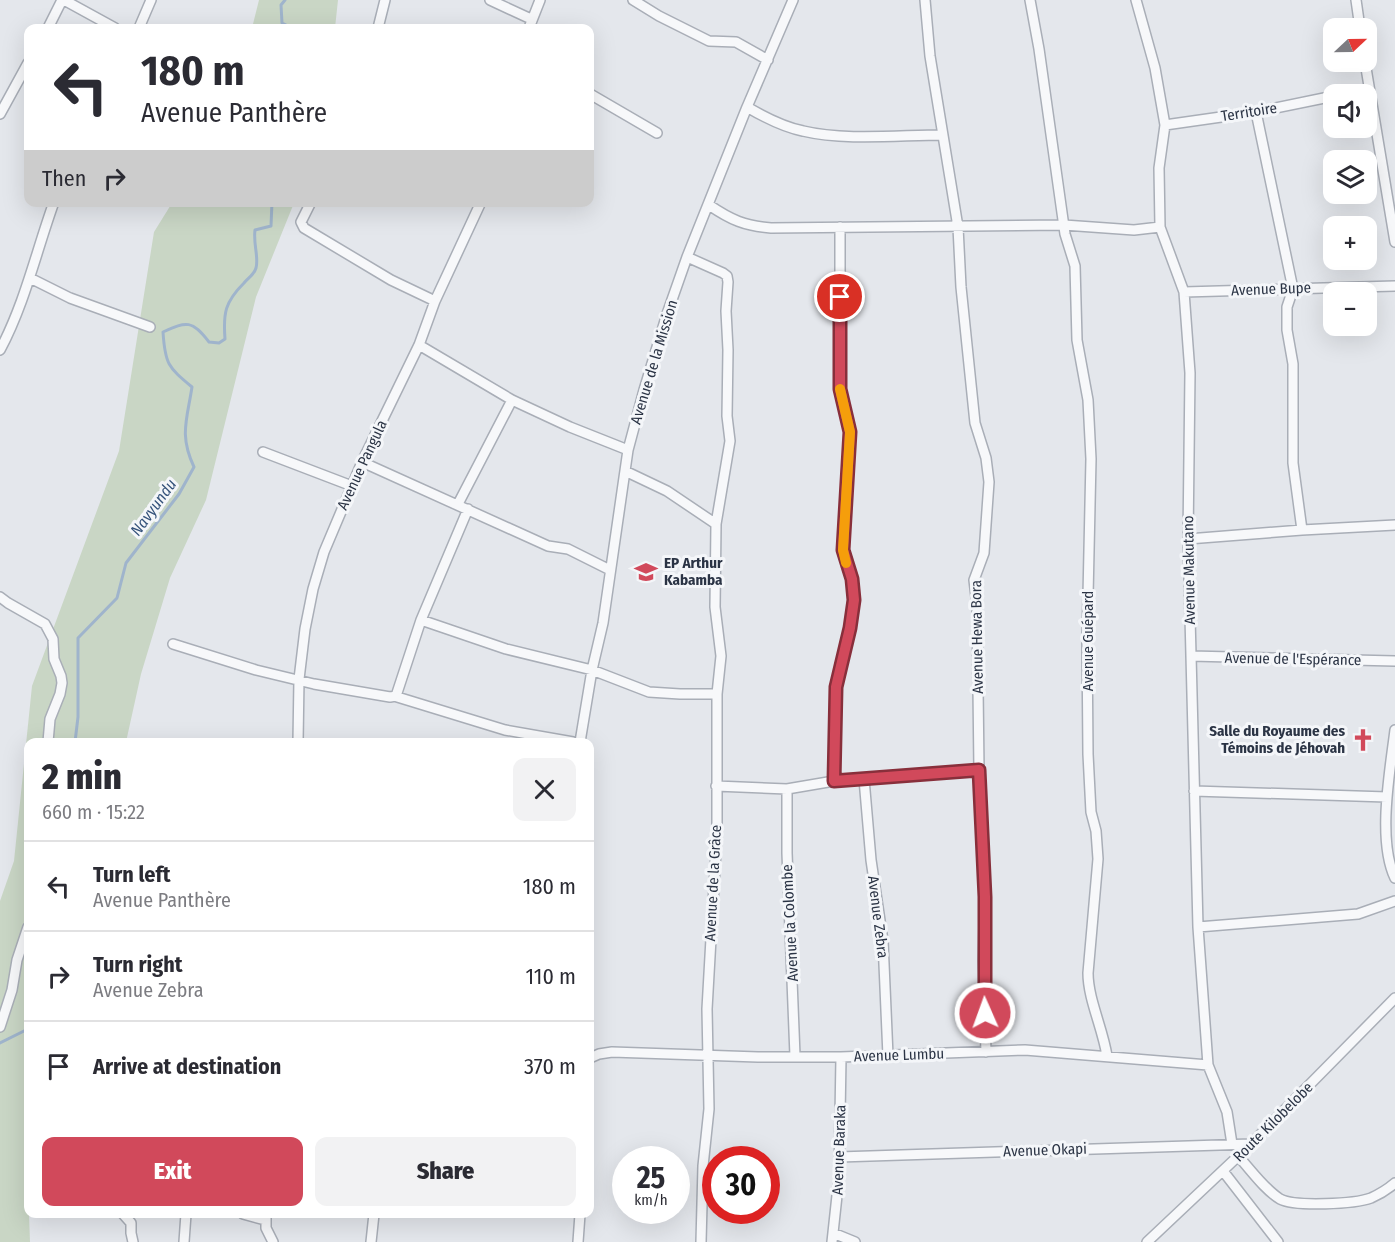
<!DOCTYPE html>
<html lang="en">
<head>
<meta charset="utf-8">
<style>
	body { margin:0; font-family:"Fira Sans Condensed",sans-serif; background:#f2f2f3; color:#2b2b33; height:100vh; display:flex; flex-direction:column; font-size:22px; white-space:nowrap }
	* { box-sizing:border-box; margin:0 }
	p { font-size:20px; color:#7c7c81 }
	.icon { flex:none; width:33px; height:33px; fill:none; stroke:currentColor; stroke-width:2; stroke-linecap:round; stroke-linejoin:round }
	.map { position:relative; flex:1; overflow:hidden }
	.details { position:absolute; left:24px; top:738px; width:570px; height:480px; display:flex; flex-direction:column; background:#fff; border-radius:12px; box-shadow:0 6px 24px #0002 }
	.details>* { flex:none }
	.hud { position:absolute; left:24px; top:24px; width:570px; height:183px; border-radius:12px; box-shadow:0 6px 24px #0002; background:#fff; color:#2b2b33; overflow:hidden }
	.needle { width:39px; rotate:68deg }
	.fabs { position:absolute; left:1323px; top:18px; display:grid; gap:12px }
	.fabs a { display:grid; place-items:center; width:54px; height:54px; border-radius:12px; background:#fff; box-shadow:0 6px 24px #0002; font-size:30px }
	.speed { position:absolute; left:612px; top:1146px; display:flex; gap:12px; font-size:30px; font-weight:700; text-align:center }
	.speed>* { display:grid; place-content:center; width:78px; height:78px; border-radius:50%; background:#fff; box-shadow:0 6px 24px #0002; line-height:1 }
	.speed small { font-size:15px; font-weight:400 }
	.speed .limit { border:9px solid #d22; background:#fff; color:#111 }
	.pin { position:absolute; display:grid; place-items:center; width:51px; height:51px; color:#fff; margin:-26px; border:3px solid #fff; border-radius:50%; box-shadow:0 2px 6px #0007 }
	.me { position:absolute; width:66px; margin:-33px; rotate:358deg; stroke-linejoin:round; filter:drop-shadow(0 0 4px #0008) }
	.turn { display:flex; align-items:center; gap:21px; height:126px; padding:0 18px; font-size:27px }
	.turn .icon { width:78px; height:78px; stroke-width:2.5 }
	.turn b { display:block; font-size:42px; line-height:51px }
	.then { display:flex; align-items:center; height:57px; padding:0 18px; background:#0003; gap:12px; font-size:22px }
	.round { display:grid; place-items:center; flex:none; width:63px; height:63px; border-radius:12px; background:#f2f2f3 }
	.overview { display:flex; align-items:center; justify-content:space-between; height:102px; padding:0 18px }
	h1 { font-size:36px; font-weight:800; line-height:45px }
	.action { display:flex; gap:12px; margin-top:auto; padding:12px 18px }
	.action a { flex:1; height:69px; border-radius:12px; background:#d1495b; color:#fff; font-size:24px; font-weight:800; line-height:69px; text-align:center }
	.action a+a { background:#f2f2f3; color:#2b2b33 }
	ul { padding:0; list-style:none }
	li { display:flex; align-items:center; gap:18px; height:90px; padding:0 18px; border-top:2px solid #e1e1e2 }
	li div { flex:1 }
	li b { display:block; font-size:22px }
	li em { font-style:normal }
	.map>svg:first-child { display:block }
	.green { fill:#c9d6c5 }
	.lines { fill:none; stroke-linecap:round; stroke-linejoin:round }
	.stream { stroke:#9fb4cc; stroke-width:3 }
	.minor-casing { stroke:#a9aeb7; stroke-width:12 }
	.minor { stroke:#f7f8fa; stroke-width:9 }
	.route-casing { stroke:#882f3b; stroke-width:15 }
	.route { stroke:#d1495b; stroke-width:10 }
	.slow { stroke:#f59e0b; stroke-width:10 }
	.labels { text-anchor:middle; stroke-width:6; stroke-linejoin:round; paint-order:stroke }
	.street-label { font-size:15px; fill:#2b3445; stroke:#f4f6f9 }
	.poi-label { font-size:15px; font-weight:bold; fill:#2b3445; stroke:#f4f6f9; text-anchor:start }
	.water-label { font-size:16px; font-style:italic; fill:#34527a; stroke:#f4f6f9 }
</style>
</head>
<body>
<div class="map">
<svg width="1395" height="1242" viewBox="0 0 1395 1242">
	<rect width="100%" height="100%" fill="#e4e7ec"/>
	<!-- green -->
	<path class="green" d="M259 0H338L335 28H252Z
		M172 203H294L256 297 206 500 170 578 141 674 126 742H28V1093L25 1103 30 1242H0V901L14 861 32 686 119 451 154 232Z"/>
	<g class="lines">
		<!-- stream -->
		<path class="stream" d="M285 0 281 5 282 23 292 28
			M75 742 78 717V638L117 598 126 563 179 494 194 467C179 435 187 420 192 387 168 367 165 364 163 332 187 321 192 320 209 342L219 343 225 339C223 313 225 302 244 283 248 278 254 275 256 268 259 257 253 244 255 230L271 226 272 202
			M0 1043 28 1029"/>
		<!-- minor casing -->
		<g class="minor-casing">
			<path id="minor" d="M64 0 115 28
				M490 0 531 19
				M633 0 659 16 709 41 736 42 768 60
				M925 0 930 56 958 227 961 287 975 423 986 458 989 482 984 553 974 580 977 605 979 770 985 897 983 961 986 1052
				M1030 0 1039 49 1065 234 1075 266 1077 340 1088 400 1091 459 1087 642 1088 754 1091 812 1096 831 1098 859 1088 973C1088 999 1103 1029 1107 1056
				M1136 0 1155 68 1165 125 1159 168 1160 227 1184 292 1190 373 1188 539 1198 927 1208 1065 1227 1112 1232 1144
				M1356 0 1360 28
				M48 28 62 0
				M139 28 151 0
				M378 28 385 0
				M529 28 540 0
				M1365 62 1395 242
				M590 94 657 133
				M1341 94 1368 89
				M747 107C764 117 783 127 803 131 845 141 900 135 943 135
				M1256 112 1293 289 1287 307V330L1293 364V463L1302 530
				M0 114 28 63
				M1165 125 1256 112 1334 96
				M311 202 301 222 304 228 391 280 435 301
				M709 205C731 220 745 226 771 228L1064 225 1134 230 1160 227
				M687 257 723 273 727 276 728 282 726 311 728 350 727 416 730 441 716 524 715 607 721 656 717 694V833L707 1009 709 1109 703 1166 701 1242
				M30 278 70 298 150 327
				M1184 292 1395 286
				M419 345 512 400 570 427 628 450
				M0 350C25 303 36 252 54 202
				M263 452 352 486
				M362 462 548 546 568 549 610 570
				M625 471 667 491 716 524
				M458 504 512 400
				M1188 539 1302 530 1395 525
				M0 597 8 603 45 624 53 639 54 659 61 676 62 683 60 694 50 719 48 742
				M421 620 506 649 592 670 649 692 680 694H717
				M173 644 256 670 314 684 390 697 396 696 421 620 468 509
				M1191 656 1395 661
				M394 696 505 730 573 742
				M1395 730C1390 771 1377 840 1395 878
				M298 742 299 679 305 629 313 589 324 552 362 462 419 345 435 301 481 202
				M580 742 592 670 603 623 628 450 644 390 667 314 687 257 747 107 793 0
				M864 779 871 860 883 941 888 1056
				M834 781 836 687 850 629 854 600 852 579 843 550 850 432 840 389V227
				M716 786 787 789 834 781 979 770
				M787 789V853L795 1056
				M1194 791 1387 797
				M1198 927 1358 914 1395 901
				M0 1027 12 990 17 960 28 927
				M590 1058 599 1054 612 1052 758 1057H841L1025 1050 1208 1065
				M1238 1156C1251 1170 1264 1189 1280 1199 1295 1207 1355 1204 1371 1198 1380 1194 1388 1189 1395 1183
				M839 1157 1251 1144
				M1223 1171 1278 1242
				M123 1214 131 1223V1233L133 1242
				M243 1214 265 1220
				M266 1214V1228L273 1242
				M833 1233 855 1242
				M184 1242 186 1214
				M371 1242 374 1214
				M578 1242 580 1214
				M832 1242 839 1177 841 1057
				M1147 1242 1251 1144 1395 998"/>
		</g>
		<!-- minor -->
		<use href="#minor" class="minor"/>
	</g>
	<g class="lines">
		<!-- route casing -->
		<g class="route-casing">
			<path id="route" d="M840 297V389L850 432 843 550 852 579 854 600 850 628 836 687 834 781 979 770 985 897V1013"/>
		</g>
		<!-- route -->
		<use href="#route" class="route"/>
		<!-- slow -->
		<path class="slow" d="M840 389 850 432 843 550 846 563"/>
	</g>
	<!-- icons -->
	<defs>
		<g id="school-bare" transform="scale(1.8)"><path d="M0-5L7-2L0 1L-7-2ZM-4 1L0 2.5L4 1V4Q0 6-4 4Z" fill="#d1495b" stroke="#f4f6f9" stroke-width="2.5" paint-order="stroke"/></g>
		<g id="church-bare" transform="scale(1.8)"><path d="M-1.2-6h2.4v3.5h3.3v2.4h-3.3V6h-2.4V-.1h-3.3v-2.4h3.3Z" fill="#d1495b" stroke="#f4f6f9" stroke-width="2.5" paint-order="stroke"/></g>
	</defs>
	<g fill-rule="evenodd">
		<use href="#school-bare" x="646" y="572"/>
		<use href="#church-bare" x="1363" y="740"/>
	</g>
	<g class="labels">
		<!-- street labels -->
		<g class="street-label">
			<text transform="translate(1249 112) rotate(-9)" y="5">Territoire</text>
			<text transform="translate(1271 289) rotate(-2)" y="5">Avenue Bupe</text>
			<text transform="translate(654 362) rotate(-73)" y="5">Avenue de la Mission</text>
			<text transform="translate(362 465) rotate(-65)" y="5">Avenue Pangula</text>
			<text transform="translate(1189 570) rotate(-91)" y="5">Avenue Makutano</text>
			<text transform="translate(977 637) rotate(-91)" y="5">Avenue Hewa Bora</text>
			<text transform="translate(1088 641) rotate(-90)" y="5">Avenue Guépard</text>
			<text transform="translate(1293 659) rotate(1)" y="5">Avenue de l'Espérance</text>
			<text transform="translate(713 883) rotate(-87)" y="5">Avenue de la Grâce</text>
			<text transform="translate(878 917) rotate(83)" y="5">Avenue Zebra</text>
			<text transform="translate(790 923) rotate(-93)" y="5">Avenue la Colombe</text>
			<text transform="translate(899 1055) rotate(-2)" y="5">Avenue Lumbu</text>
			<text transform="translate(1273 1122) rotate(-45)" y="5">Route Kilobelobe</text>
			<text transform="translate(839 1150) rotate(-88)" y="5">Avenue Baraka</text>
			<text transform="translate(1045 1150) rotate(-2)" y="5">Avenue Okapi</text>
		</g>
		<!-- poi labels -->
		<g class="poi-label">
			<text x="664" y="568">EP Arthur<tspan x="664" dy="17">Kabamba</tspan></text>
			<text x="1345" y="736" text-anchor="end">Salle du Royaume des<tspan x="1345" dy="17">Témoins de Jéhovah</tspan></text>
		</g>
		<!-- water labels -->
		<g class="water-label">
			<text transform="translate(153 507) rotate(-54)" y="6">Navyundu</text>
		</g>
	</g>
</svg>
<div class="fabs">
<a><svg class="needle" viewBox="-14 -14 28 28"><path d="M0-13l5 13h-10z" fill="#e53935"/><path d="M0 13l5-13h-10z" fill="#7c7c81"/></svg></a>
<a><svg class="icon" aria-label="sound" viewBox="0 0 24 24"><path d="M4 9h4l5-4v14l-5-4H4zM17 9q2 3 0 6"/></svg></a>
<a><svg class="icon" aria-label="layers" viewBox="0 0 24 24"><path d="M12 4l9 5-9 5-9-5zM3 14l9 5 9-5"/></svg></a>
<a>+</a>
<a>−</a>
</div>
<div class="speed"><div>25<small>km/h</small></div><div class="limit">30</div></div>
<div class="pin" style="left:840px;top:297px;background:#d93025"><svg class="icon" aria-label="arrive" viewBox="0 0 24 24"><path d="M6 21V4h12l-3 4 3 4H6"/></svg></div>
<svg class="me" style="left:985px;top:1013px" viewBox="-20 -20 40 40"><circle r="17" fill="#d1495b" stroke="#fff" stroke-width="3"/><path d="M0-11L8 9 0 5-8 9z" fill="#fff"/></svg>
<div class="hud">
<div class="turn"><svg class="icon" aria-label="left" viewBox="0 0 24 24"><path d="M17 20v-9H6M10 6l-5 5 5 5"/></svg><div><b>180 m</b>Avenue Panthère</div></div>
<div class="then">Then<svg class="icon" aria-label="right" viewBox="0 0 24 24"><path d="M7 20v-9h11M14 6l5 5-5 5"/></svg></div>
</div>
<section class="details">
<div class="overview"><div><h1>2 min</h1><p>660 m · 15:22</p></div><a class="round"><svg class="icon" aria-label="close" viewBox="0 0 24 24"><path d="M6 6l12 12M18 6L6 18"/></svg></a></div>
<ul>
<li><svg class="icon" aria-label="left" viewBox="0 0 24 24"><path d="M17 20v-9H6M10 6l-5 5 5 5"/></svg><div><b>Turn left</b><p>Avenue Panthère</p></div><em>180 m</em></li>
<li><svg class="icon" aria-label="right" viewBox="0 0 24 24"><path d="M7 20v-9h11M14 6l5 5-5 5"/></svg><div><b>Turn right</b><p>Avenue Zebra</p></div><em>110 m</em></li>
<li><svg class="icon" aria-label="arrive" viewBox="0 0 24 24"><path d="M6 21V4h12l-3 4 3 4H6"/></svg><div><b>Arrive at destination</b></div><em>370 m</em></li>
</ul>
<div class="action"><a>Exit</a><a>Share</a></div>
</section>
</div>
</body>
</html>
